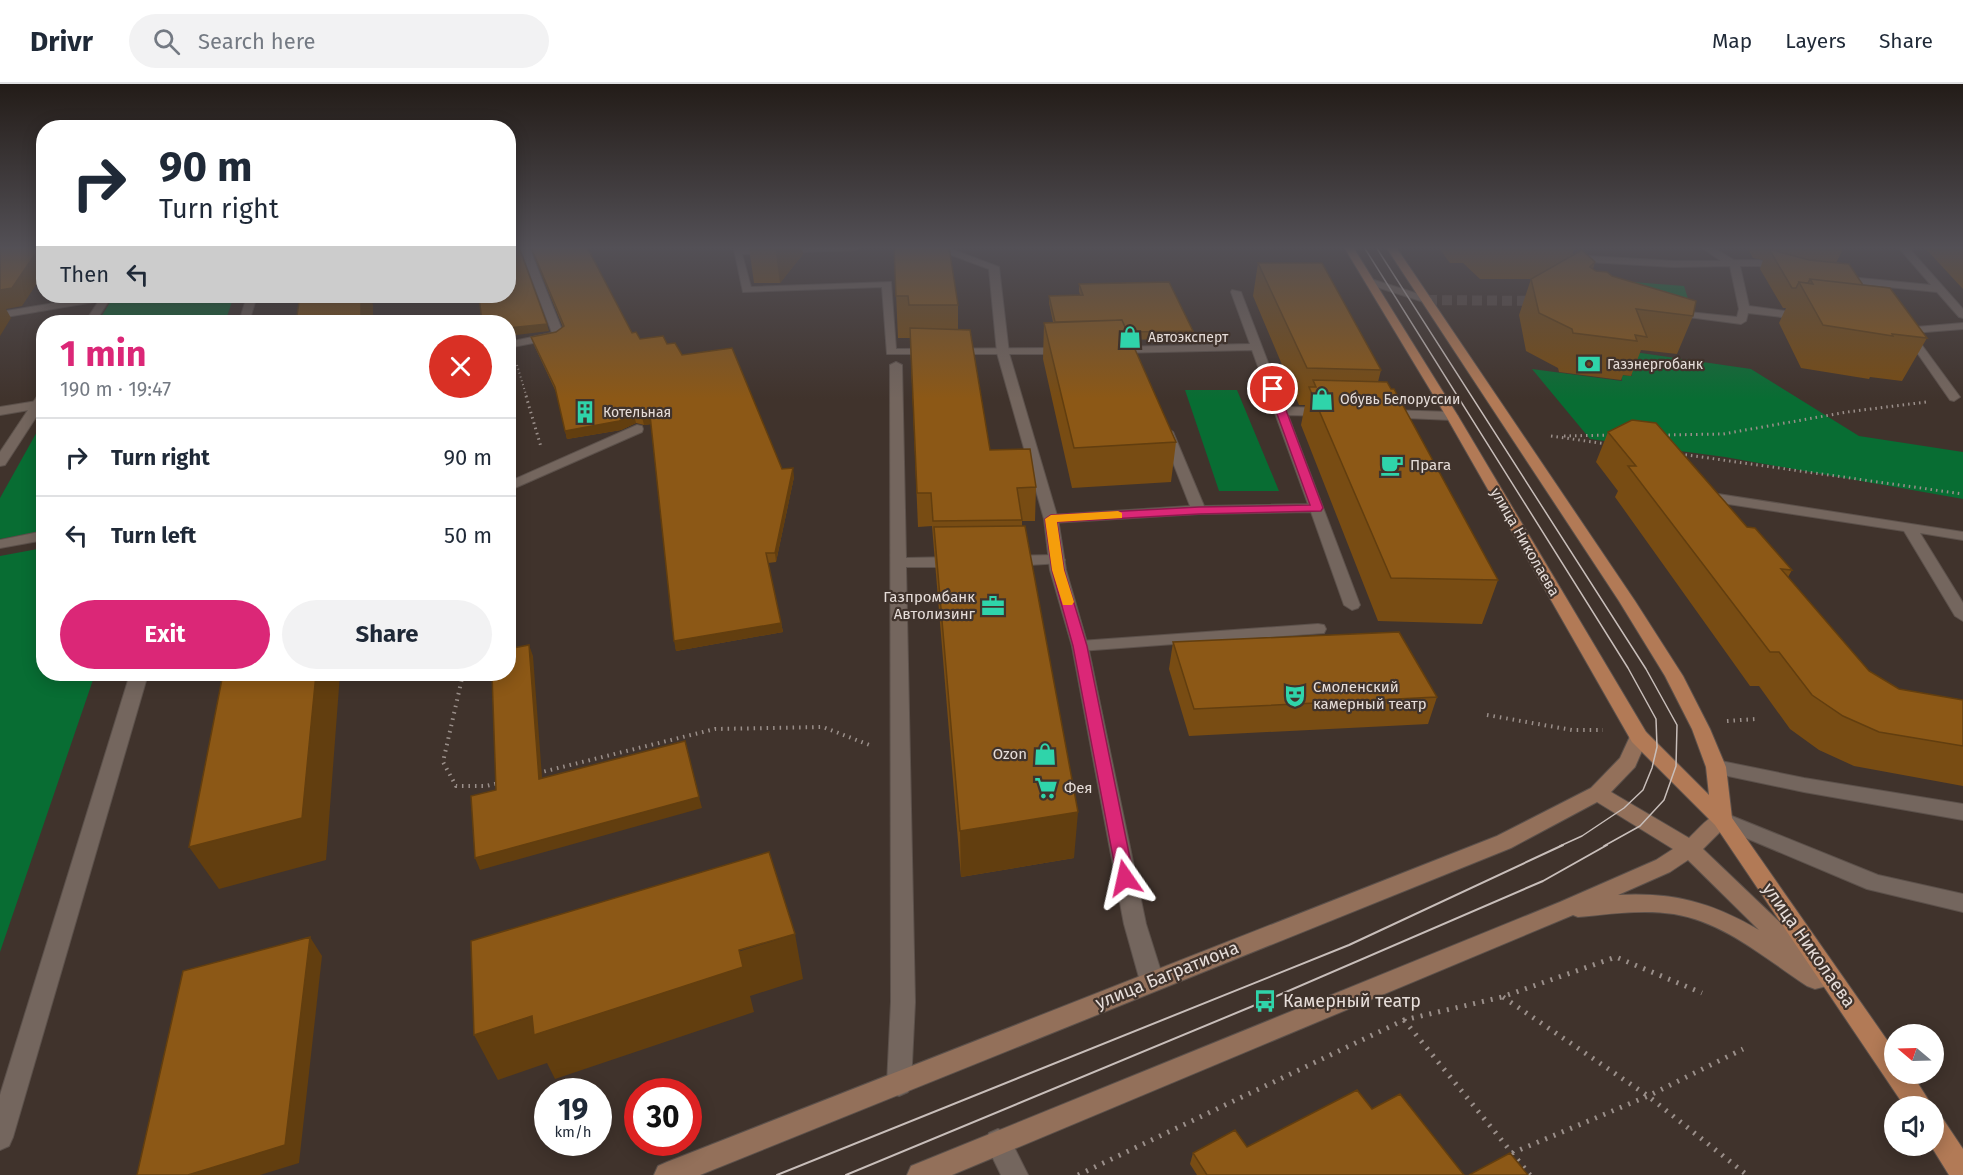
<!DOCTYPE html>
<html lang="en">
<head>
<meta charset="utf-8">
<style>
	body { margin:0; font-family:"Fira Sans",sans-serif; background:#f2f2f3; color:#1f2937; height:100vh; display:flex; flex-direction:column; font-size:22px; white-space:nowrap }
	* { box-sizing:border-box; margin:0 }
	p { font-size:20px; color:#747a83 }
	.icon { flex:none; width:33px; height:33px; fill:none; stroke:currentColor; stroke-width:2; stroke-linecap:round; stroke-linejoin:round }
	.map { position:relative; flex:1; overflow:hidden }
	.panel { position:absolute; left:36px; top:231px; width:480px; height:366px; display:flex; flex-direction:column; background:#fff; border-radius:24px; box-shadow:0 3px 15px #0003 }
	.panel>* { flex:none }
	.hud { position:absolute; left:36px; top:36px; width:480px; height:183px; border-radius:24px; box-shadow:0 3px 15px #0003; background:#fff; color:#1f2937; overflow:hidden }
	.needle { width:39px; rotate:289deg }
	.buttons { position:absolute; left:1884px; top:940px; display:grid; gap:12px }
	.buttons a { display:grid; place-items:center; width:60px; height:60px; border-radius:50%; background:#fff; box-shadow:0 3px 15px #0003; font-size:30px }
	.speed { position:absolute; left:534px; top:994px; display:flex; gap:12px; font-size:30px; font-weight:700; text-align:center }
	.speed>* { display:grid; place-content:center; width:78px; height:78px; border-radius:50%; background:#fff; box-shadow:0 3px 15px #0003; line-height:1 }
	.speed small { font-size:15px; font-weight:400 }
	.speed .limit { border:9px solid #d22; background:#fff; color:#111 }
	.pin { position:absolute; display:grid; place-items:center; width:51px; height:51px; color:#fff; margin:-26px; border:3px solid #fff; border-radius:50%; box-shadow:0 2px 6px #0007 }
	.me { position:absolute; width:66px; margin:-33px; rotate:349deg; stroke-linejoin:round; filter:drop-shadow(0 0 4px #0008) }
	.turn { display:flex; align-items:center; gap:21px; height:126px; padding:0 24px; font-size:27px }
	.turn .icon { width:78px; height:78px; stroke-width:2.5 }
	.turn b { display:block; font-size:42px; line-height:51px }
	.then { display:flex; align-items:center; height:57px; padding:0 24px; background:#0003; gap:12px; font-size:22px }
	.round { display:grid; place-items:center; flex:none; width:63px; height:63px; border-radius:32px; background:#f2f2f3 }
	.summary { display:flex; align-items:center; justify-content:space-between; height:102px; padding:0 24px }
	h1 { font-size:36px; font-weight:700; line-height:45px; color:#db2777 }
	.action { display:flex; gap:12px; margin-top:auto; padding:12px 24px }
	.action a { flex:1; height:69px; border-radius:36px; background:#db2777; color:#fff; font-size:24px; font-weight:700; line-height:69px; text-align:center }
	.action a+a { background:#f2f2f3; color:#1f2937 }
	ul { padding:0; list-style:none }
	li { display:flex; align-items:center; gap:18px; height:78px; padding:0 24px; border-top:2px solid #e0e1e3 }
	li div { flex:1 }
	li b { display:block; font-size:22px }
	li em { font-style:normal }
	header { display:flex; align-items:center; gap:36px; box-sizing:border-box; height:84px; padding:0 30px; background:#fff; border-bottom:2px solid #e0e1e3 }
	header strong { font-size:28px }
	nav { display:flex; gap:33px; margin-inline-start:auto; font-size:21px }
	.search { width:420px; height:54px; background:#f2f2f3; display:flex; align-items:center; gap:15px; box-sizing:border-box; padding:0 21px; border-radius:33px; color:#747a83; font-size:22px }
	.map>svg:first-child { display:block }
	.green { fill:#086d33 }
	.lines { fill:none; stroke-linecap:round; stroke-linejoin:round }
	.minor-tunnel { stroke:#594c46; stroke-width:10; stroke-dasharray:10 5; stroke-linecap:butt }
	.service-casing { stroke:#5c514b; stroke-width:2 }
	.minor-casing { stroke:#5c514b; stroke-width:2 }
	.secondary-casing { stroke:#5c514b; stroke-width:2 }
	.primary-casing { stroke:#5c514b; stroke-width:2 }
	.path-far3 { stroke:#9a8f8a; stroke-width:2; stroke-dasharray:1 3; stroke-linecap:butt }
	.path-far2 { stroke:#9a8f8a; stroke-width:3; stroke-dasharray:1.5 4; stroke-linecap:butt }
	.path-far1 { stroke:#9a8f8a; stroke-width:4; stroke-dasharray:1.5 5; stroke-linecap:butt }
	.path { stroke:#9a8f8a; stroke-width:5; stroke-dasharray:2 7; stroke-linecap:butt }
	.service { fill:#74665e; fill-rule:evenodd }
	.minor { fill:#74665e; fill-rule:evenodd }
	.secondary { fill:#93705a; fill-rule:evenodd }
	.primary { fill:#b27a56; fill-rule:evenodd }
	.tram-far1 { stroke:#c8beba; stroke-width:1.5 }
	.tram { stroke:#c8beba; stroke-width:2 }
	.wall { fill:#784c13 }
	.shaded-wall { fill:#623e0f }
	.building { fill:#8c5816; stroke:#623e0f; stroke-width:1.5 }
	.route { fill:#db2777; stroke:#8e194d; stroke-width:1.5 }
	.slow { fill:#f59e0b }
	.labels { text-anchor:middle; stroke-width:4.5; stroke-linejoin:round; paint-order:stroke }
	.far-poi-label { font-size:14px; fill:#e6ddd9; stroke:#40332c; text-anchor:start }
	.poi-label { font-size:15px; fill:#e6ddd9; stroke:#40332c; text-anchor:start }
	.street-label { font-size:15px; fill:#e6ddd9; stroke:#40332c }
	.near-street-label { font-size:18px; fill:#e6ddd9; stroke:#40332c }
	.near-poi-label { font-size:18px; fill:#e6ddd9; stroke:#40332c; text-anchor:start }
</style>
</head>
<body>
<header>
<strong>Drivr</strong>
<div class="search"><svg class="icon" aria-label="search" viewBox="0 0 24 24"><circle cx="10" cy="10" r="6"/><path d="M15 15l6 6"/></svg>Search here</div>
<nav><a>Map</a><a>Layers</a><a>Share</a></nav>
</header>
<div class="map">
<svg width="1963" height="1091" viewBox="0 0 1963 1091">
	<rect width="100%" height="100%" fill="#40332c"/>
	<!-- green -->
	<path class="green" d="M1595 195 1684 202 1691 224Z
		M114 212H234L225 238H98Z
		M1641 269 1751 285 1859 352 1963 368V415L1725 373 1590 355 1532 285 1622 297 1621 291 1632 292 1626 271Z
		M1185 306H1237L1279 407H1219Z
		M43 337V447L0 455V414Z
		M43 464 44 590H95L0 868V472Z"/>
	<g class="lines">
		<!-- minor-tunnel -->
		<path class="minor-tunnel" d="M1427 216 1544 217"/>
		<!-- service casing -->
		<g class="service-casing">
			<path id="service" d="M520 163H529L564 251 558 254 508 264V258L552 249Z
				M785 163H861L856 166 742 170 751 203 891 198 896 265 1064 264 1070 267 1064 270H887L882 203 743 208 734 165Z
				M1701 163H1712L1734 176H1760L1785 184V188L1782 189 1759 182H1740L1749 222 1806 230 1811 233 1806 236 1748 229 1746 237 1741 240 1673 231 1668 228 1669 226 1737 233 1739 225 1730 182 1674 183 1572 177 1567 174 1572 171 1674 177H1721Z
				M1898 163H1908L1963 225V234L1959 233 1937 208 1839 198 1834 195 1839 192 1931 201Z
				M1232 206 1241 208 1285 323 1325 324 1331 328 1325 332 1288 331 1360 521 1358 524 1352 526 1344 521 1311 428 1199 430 1051 439 1044 435 1051 431 1190 422 1161 348 1167 344 1173 348 1204 422 1308 420 1252 266 1114 269 1108 266 1114 263 1250 260 1231 208Z
				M97 212 111 213 106 216 0 234V228Z
				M1963 239V245L1913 249 1960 313 1954 317 1950 316 1902 247 1895 244 1900 241 1916 243Z
				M896 278 902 281 906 474 957 473 965 478 957 483H906L915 918 911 1000 908 1008 899 1012 890 1008 887 1000 891 918 890 281Z
				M37 317 41 318 43 321 41 324 0 331V323Z
				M1387 326 1452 328 1458 332 1452 336 1383 333 1381 330 1383 327Z
				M637 341 642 342 643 345 642 348 508 407V398Z
				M1705 408 1963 448V456L1920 449 1963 519V537L1955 532 1904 447 1715 418C1708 423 1702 418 1698 412Z
				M44 447V456L0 464V456Z
				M1057 471 1062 473 1065 476 1062 479 1010 482 1002 477 1010 472Z
				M1318 540 1324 541 1326 545 1324 549 1080 567 1074 566 1072 562 1074 558 1080 557Z
				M1716 676 1804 694 1963 720V736L1804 708 1709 688 1706 683 1709 678Z
				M1722 728 1878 791 1963 810V828L1867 805 1715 741 1712 736 1715 731Z
				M998 1045 1007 1049 1028 1091H1001L985 1058 989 1049Z"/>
		</g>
		<!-- minor casing -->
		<g class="minor-casing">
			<path id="minor" d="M934 163H946L999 183 1009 269 1058 435 1066 486 1088 562 1146 840 1164 897 1160 904 1152 907 1144 904 1140 897 1124 840 1072 562 1050 486 1044 435 997 269 989 185 935 165Z
				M1371 195 1431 214 1432 216 1427 219 1367 200 1366 198Z
				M102 212H112L95 238H85Z
				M247 212H257L249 238H239Z
				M44 307V321L5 381 0 382V368L40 308Z
				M130 590H148L13 1053 9 1062 0 1066V1011Z"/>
		</g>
		<!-- secondary casing -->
		<g class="secondary-casing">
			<path id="secondary" d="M1639 646 1646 648 1648 653 1635 683 1611 708 1689 754C1700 744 1713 725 1729 731L1732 736 1703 765 1831 887 1834 894 1831 901 1815 905 1807 902C1766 875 1724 838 1674 830 1643 825 1610 830 1578 833L1573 831 952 1091H907L911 1082 1560 818 1656 776 1673 765 1597 718 1511 764 700 1091H654L658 1082 667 1078 1497 752 1591 704 1620 674 1632 648ZM1688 776 1759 846C1711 818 1673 808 1618 811L1670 788Z"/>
		</g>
		<!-- primary casing -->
		<g class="primary-casing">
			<path id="primary" d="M1344 163H1353L1458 332 1646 648 1709 711 1706 683 1692 645 1665 592 1619 517 1386 163H1396L1635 517 1683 592 1710 645 1726 683 1732 734 1894 966V990H1912L1933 1023H1905L1715 741 1632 658 1446 332Z
				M1934 1031 1943 1035 1963 1065V1091H1949L1931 1062H1934Z"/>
		</g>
		<!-- path-far3 -->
		<path class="path-far3" d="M517 281 527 314"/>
		<!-- path-far2 -->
		<path class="path-far2" d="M526 312 541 363
			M1663 351 1723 350 1847 328 1926 318
			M1551 352 1607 360
			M1564 352 1611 351
			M1680 370 1963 410"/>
		<!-- path-far1 -->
		<path class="path-far1" d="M463 590 443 678 456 702H486L499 699
			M1487 631 1572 646H1603
			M1727 637 1756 635
			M538 689 715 645 823 643 872 662"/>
		<!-- path -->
		<path class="path" d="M1503 913 1648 1012 1747 1091
			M1404 936 1530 1091
			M1512 1069 1648 1012 1743 965
			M1078 1091 1404 936 1502 913 1616 873 1702 909"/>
		<!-- service -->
		<use href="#service" class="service"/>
		<!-- minor -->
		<use href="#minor" class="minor"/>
		<!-- secondary -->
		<use href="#secondary" class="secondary"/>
		<!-- primary -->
		<use href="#primary" class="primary"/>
		<!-- tram-far1 -->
		<path class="tram-far1" d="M1364 163 1628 584 1656 635 1657 663 1652 684 1643 706 1624 724 1582 752 1560 762
			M1376 163 1646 585 1677 641 1676 682 1664 716 1640 742 1604 762"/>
		<!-- tram -->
		<path class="tram" d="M777 1091 1349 861 1563 761
			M846 1091 1265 917 1543 797 1607 761"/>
	</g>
	<!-- wall -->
	<path class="wall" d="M530 163H587L632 249 640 255 667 260 682 271 782 385 794 393 776 478 768 479 783 548 676 567 651 340 644 341 636 339 621 346 567 355 557 310 534 261 531 253 556 248 563 243Z
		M749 163H802L803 170 780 199H754Z
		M894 163 958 221V246L990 366 1036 403 1035 437H1022V442L1074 774 961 793 932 442 918 443 910 254H898Z
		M1438 163H1575L1572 172 1595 178 1593 185 1596 187 1612 192 1693 232 1677 270 1641 266 1631 292 1623 291 1621 296 1559 288 1558 284 1526 267 1519 231 1531 195H1480L1463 179H1450Z
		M1747 163H1844L1836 179 1927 254 1902 297 1870 293 1869 295 1801 284 1779 239 1786 224H1783L1760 185 1763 176 1753 174Z
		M1924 163H1963V205Z
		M1258 179 1381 286 1378 298 1498 496 1482 540 1378 537 1301 341 1305 321H1299L1253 212Z
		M1079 200 1193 247 1192 254 1130 256 1176 358 1171 398 1072 404 1043 275 1044 239 1053 238 1049 219V212L1080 211 1079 207Z
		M1608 348 1747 443 1792 486 1788 493 1869 587 1899 605 1963 616V702L1854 682 1819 666 1790 645 1759 602H1750L1615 413 1618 407 1596 378Z
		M1173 558 1437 613 1428 640 1189 652 1169 585Z
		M1372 1025 1464 1091H1197L1190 1080 1193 1069 1247 1063Z"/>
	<!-- shaded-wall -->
	<path class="shaded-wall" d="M40 163H44V189L22 222 6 225 11 234 0 252V206Z
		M775 163H802L803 170 780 199Z
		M361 212H371V215L373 221V238H361Z
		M547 240 549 247 508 252V244Z
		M634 330 636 339 621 346 567 355 565 347Z
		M650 331 652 340 644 341 642 333Z
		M793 384 794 393 776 478 775 469Z
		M781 539 783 548 676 567 674 557Z
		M529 561 533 572 543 706 539 695Z
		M316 590H340L326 776 219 805 189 763Z
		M699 713 702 724 480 786 475 774Z
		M1078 728 1074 774 961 793 960 747Z
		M795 850 803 895 750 912 754 928 555 995 547 979 498 996 474 951Z
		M310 853 322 872 299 1079 260 1091H188Z"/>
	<!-- building -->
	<path class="building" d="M0 163H40L12 204 0 206Z
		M508 163H519L547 240 508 244V238H482L479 212H508Z
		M531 163H587L632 249 636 248 640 255 663 252 667 260 675 259 682 271 732 264 782 385 793 384 775 469H766L781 539 674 557 650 331 642 333 634 330 619 337 565 347 555 303 531 253 556 248 564 242Z
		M894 163H949L958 221H909L908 212H896Z
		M1769 165 1809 176 1849 180 1863 201 1810 195 1808 199 1799 198 1796 204H1792Z
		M1582 166 1595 178 1590 183 1596 187 1607 188 1612 192 1696 217 1693 232 1636 225 1647 253 1635 251 1637 257 1573 249 1572 245 1539 229 1531 195Z
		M1258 179H1322L1381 286 1307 284Z
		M1810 195 1890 204 1927 254 1892 250 1893 252 1823 241 1799 198 1813 200Z
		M1169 198 1193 247 1127 248 1122 236 1055 238 1049 212 1083 211 1079 200Z
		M300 212H361V238H296Z
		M1122 236 1176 358 1074 364 1044 239Z
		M910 244 970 246 990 366 1030 365 1036 403 1017 404 1022 436 933 437 931 409H917Z
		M1313 296 1387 298 1391 305H1394L1498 496 1391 494 1309 303H1316Z
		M1632 336 1656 339 1747 443 1755 444 1792 486 1781 485 1869 587 1899 605 1963 616V662L1879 648 1843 632 1812 611 1779 568H1770L1628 382H1636L1608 348Z
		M1025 442 1078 728 960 747 934 443Z
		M1399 548 1437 613 1194 625 1173 558Z
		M529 561 539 695 685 657 699 713 475 774 471 712 496 706 492 590H508V565Z
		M223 590H316L302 734 189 763Z
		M769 768 795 850 739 866 743 883 534 951 532 932 474 951 471 857Z
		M310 853 285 1061 188 1091H137L183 887Z
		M1357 1006 1372 1025 1400 1010 1464 1091H1207L1193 1069 1235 1046 1247 1063Z
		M1510 1069 1528 1091H1469Z"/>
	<!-- sky -->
	<linearGradient id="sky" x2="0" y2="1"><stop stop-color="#231c18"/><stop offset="0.52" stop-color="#535056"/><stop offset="1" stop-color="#535056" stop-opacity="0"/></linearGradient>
	<rect width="1963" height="315" fill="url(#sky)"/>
	<!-- route -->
	<path class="route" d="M1273 302 1278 305 1323 424 1321 427 1199 430 1057 438 1064 486 1087 562 1134 794 1132 799 1125 801 1119 799 1117 794 1073 562 1052 486 1045 435 1051 431 1199 423 1310 421 1268 305Z"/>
	<!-- slow -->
	<path class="slow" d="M1118 427 1122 429V434L1057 438 1064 486 1074 518 1072 521H1063L1052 486 1045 435 1051 431Z"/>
	<!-- icons -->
	<defs>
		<g id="shop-bare" transform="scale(1.8)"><path d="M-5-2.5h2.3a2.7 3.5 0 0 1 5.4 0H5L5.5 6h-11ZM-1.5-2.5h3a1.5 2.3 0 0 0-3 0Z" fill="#2fd4aa" stroke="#40332c" stroke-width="2.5" paint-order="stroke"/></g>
		<g id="bank-bare" transform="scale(1.8)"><path d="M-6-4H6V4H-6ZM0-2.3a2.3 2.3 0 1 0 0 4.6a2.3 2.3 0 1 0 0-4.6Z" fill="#2fd4aa" stroke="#40332c" stroke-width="2.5" paint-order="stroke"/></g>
		<g id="building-bare" transform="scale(1.8)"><path d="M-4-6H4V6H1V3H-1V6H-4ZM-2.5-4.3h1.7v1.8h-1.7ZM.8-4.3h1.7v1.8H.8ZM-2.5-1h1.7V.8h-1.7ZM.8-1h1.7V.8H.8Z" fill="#2fd4aa" stroke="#40332c" stroke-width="2.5" paint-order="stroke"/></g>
		<g id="cafe-bare" transform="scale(1.8)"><path d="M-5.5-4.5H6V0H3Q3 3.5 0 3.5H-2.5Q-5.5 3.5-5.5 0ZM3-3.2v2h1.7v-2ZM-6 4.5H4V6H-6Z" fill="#2fd4aa" stroke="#40332c" stroke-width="2.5" paint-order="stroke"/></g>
		<g id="office-bare" transform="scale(1.8)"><path d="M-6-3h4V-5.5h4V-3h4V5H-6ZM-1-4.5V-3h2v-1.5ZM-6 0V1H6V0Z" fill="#2fd4aa" stroke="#40332c" stroke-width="2.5" paint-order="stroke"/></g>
		<g id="theatre-bare" transform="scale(1.8)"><path d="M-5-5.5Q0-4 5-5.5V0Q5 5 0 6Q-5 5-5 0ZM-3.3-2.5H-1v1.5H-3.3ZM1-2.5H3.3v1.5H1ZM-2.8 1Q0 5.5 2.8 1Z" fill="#2fd4aa" stroke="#40332c" stroke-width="2.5" paint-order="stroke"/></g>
		<g id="supermarket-bare" transform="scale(1.8)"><path d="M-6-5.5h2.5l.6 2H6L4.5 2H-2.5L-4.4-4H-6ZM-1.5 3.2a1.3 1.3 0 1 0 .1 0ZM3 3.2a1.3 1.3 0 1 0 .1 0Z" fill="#2fd4aa" stroke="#40332c" stroke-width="2.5" paint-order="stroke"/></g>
		<g id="bus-bare" transform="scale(1.8)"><path d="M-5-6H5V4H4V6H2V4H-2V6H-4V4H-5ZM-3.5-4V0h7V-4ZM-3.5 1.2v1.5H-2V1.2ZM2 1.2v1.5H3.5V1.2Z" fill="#2fd4aa" stroke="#40332c" stroke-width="2.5" paint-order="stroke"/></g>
	</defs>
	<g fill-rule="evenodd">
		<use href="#shop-bare" x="1130" y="253"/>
		<use href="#bank-bare" x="1589" y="280"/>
		<use href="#shop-bare" x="1322" y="315"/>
		<use href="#building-bare" x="585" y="328"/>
		<use href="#cafe-bare" x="1392" y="381"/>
		<use href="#office-bare" x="993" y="522"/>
		<use href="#theatre-bare" x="1295" y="612"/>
		<use href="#shop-bare" x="1045" y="670"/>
		<use href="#supermarket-bare" x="1046" y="704"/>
		<use href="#bus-bare" x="1265" y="917"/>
	</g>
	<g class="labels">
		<!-- far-poi labels -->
		<g class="far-poi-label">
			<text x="1148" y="258">Автоэксперт</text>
			<text x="1607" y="285">Газэнергобанк</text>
			<text x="1340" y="320">Обувь Белоруссии</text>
			<text x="603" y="333">Котельная</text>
		</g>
		<!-- poi labels -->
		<g class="poi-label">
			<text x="1410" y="386">Прага</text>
			<text x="975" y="518" text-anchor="end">Газпромбанк<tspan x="975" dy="17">Автолизинг</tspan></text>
			<text x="1313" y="608">Смоленский<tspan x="1313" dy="17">камерный театр</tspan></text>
			<text x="1027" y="675" text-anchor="end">Ozon</text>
			<text x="1064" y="709">Фея</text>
		</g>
		<!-- street labels -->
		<g class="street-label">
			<text transform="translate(1525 458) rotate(60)" y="5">улица Николаева</text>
		</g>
		<!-- near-street labels -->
		<g class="near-street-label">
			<text transform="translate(1809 861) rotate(55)" y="6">улица Николаева</text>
			<text transform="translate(1167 891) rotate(-22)" y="6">улица Багратиона</text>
		</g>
		<!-- near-poi labels -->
		<g class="near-poi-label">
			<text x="1283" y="923">Камерный театр</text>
		</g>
	</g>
</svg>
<div class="buttons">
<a><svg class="needle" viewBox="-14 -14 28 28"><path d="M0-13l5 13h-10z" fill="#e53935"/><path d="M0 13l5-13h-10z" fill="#747a83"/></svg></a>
<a><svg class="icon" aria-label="sound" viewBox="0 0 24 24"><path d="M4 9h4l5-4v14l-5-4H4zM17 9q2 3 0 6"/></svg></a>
</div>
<div class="speed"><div>19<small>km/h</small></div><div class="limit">30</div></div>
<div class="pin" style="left:1273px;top:305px;background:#d93025"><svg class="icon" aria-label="arrive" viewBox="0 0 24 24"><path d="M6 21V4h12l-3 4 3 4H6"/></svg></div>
<svg class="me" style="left:1125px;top:794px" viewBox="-20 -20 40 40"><path d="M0-17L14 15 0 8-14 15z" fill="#db2777" stroke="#fff" stroke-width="4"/></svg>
<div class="hud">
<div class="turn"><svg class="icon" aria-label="right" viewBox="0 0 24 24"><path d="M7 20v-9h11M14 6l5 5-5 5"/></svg><div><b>90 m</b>Turn right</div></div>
<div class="then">Then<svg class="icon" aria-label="left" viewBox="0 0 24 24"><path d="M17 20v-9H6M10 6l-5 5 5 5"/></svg></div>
</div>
<section class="panel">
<div class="summary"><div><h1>1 min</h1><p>190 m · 19:47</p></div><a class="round" style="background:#d93025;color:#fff"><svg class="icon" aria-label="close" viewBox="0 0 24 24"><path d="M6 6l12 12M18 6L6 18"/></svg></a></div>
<ul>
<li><svg class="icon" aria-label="right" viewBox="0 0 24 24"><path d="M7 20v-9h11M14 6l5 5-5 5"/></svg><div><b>Turn right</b></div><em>90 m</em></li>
<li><svg class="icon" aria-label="left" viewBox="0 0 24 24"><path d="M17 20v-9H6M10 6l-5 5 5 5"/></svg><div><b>Turn left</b></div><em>50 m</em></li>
</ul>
<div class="action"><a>Exit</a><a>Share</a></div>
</section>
</div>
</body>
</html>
